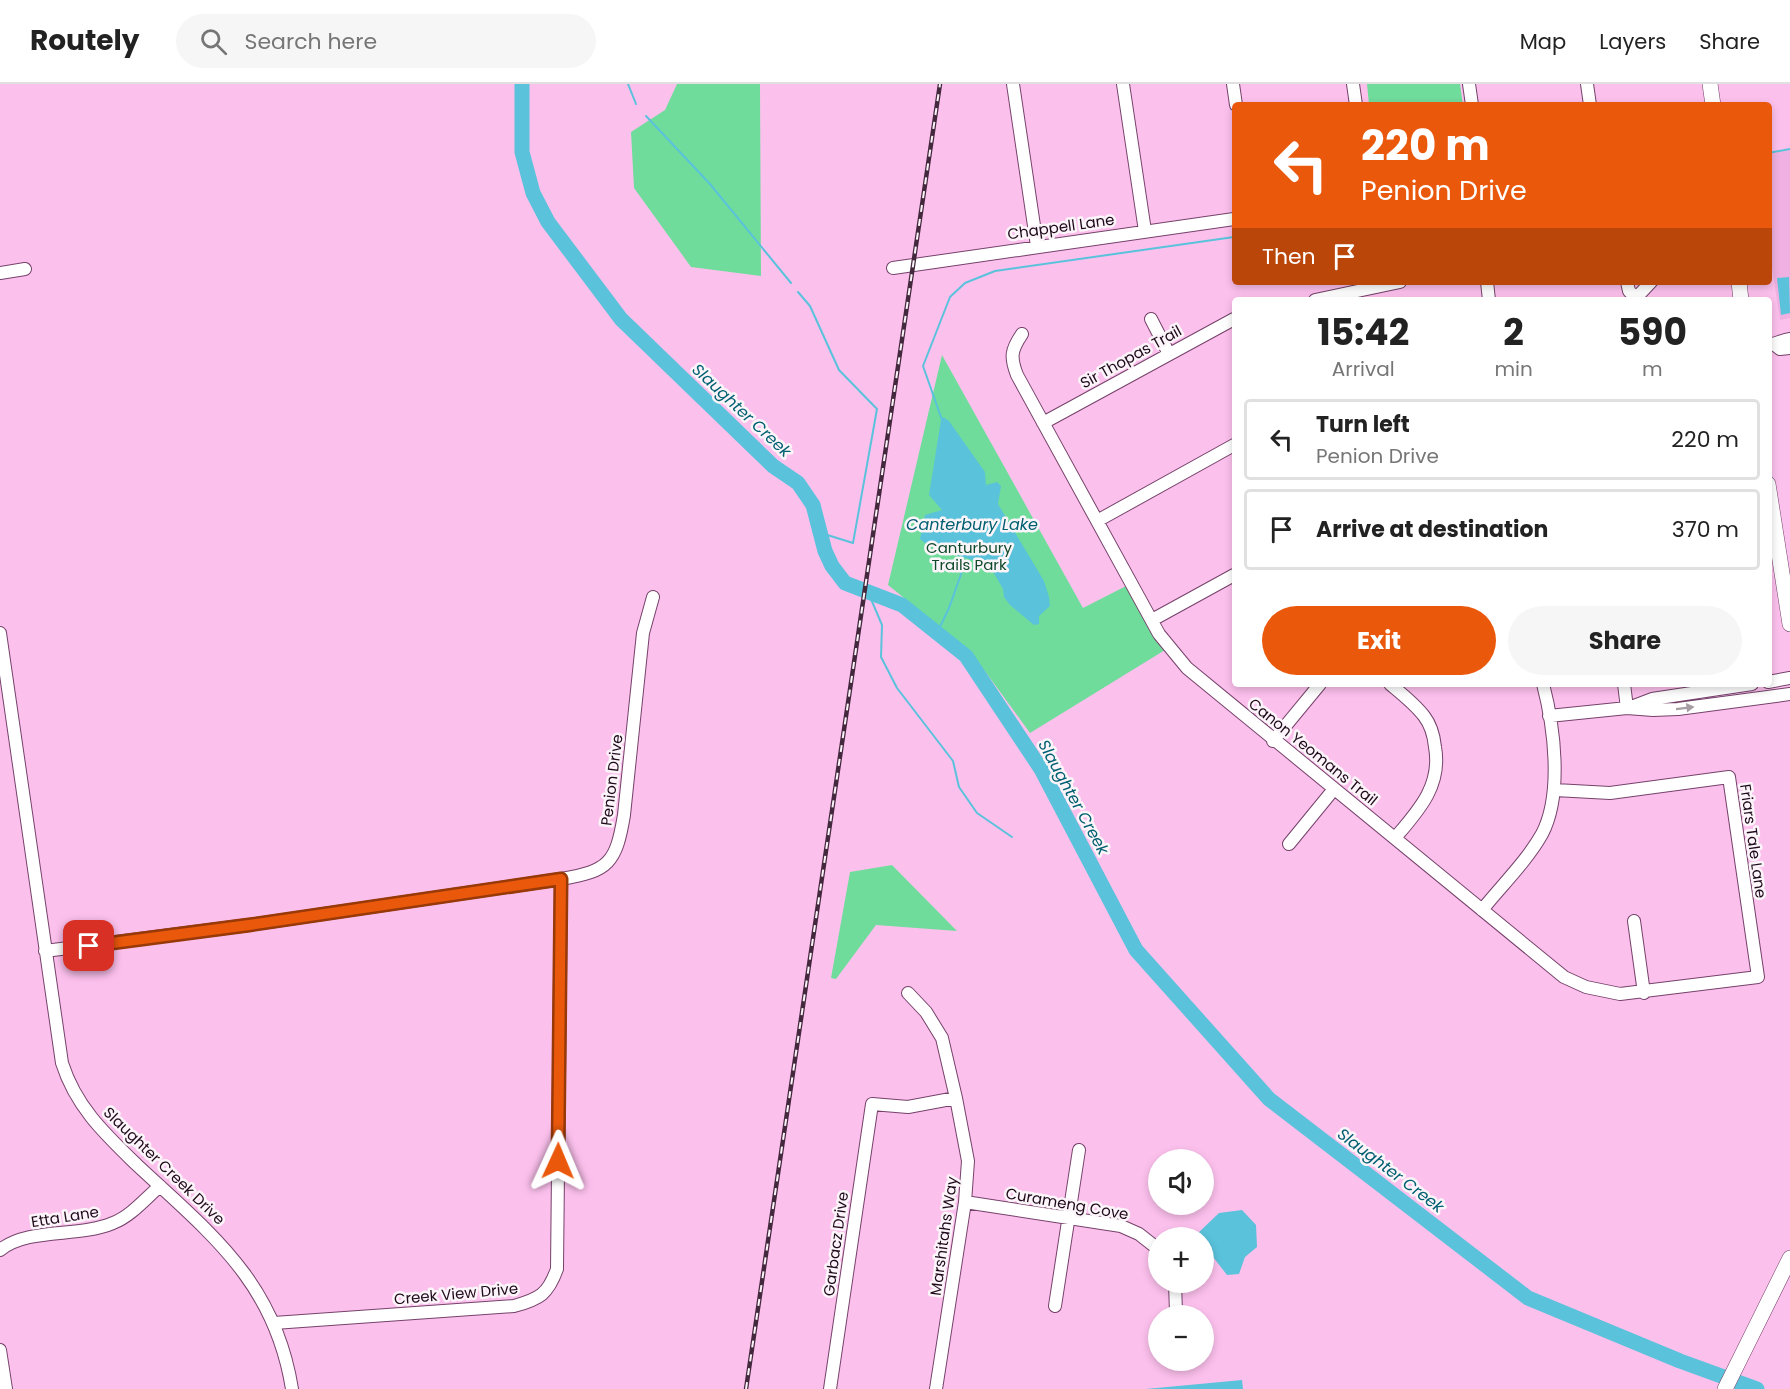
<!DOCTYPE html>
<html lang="en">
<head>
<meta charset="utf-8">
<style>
	body { margin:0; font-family:Poppins,sans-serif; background:#f6f6f6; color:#222; height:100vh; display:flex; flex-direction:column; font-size:22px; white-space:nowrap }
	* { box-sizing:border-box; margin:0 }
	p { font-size:20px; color:#767676 }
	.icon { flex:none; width:33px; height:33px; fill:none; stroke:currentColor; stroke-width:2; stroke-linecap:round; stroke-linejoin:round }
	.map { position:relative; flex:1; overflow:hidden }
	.sheet { position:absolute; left:1232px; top:213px; width:540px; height:390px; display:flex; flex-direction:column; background:#fff; border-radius:6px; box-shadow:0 3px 9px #0003 }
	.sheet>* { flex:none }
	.guide { position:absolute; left:1232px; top:18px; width:540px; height:183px; border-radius:6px; box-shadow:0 3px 9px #0003; background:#ea580c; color:#fff; overflow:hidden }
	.buttons { position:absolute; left:1148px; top:1065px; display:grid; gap:12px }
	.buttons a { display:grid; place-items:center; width:66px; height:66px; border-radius:50%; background:#fff; box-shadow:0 3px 9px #0003; font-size:30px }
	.pin { position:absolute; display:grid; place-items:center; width:51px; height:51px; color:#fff; margin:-26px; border-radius:12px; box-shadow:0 3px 9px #0006 }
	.me { position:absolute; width:66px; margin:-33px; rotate:1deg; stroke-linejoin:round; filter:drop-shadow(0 0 4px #0008) }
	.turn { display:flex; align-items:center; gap:21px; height:126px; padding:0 30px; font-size:27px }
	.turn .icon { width:78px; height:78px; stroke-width:2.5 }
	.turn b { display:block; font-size:42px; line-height:51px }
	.then { display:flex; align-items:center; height:57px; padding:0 30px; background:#0003; gap:12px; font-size:22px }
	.eta { display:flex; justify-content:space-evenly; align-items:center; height:102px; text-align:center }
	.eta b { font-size:36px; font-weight:700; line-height:42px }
	.button { display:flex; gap:12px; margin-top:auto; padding:12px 30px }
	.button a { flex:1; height:69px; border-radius:36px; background:#ea580c; color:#fff; font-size:24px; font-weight:700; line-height:69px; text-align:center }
	.button a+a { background:#f6f6f6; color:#222 }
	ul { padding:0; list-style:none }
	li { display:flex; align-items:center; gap:18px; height:81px; margin:0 12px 9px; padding:0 18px; border:3px solid #e0e0e0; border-radius:6px }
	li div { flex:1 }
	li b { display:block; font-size:22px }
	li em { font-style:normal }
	header { display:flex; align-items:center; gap:36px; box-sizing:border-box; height:84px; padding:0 30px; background:#fff; border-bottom:2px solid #e0e0e0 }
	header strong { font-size:28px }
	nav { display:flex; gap:33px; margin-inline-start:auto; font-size:21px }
	.search { width:420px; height:54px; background:#f6f6f6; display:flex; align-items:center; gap:15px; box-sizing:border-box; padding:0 21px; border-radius:33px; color:#767676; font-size:22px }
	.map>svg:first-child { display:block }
	.built { fill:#f0b0e1 }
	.green { fill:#70dc9c }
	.water { fill:#5ac2db }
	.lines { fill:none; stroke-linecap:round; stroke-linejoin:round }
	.stream { stroke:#5ac2db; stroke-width:2 }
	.river { stroke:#5ac2db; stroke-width:15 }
	.minor-casing { stroke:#75426a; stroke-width:14 }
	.major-casing { stroke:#75426a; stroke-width:16 }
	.minor { stroke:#fff; stroke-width:12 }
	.major { stroke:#fff; stroke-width:15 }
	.rail-casing { stroke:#44283e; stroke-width:4.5 }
	.rail { stroke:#fbf5f9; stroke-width:2; stroke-dasharray:7; stroke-linecap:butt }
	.oneway { fill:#a59da3 }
	.route-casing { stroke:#983908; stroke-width:15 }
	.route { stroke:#ea580c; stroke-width:10 }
	.labels { text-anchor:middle; stroke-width:5; stroke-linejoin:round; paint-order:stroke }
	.street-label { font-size:15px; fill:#1e091a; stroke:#fbf5f9 }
	.park-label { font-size:15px; fill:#0f4a2b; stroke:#fbf5f9 }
	.water-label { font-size:16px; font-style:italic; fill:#006071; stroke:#fbf5f9 }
</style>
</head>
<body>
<header>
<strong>Routely</strong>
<div class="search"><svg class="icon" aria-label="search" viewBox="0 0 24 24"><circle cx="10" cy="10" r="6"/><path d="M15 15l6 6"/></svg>Search here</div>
<nav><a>Map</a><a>Layers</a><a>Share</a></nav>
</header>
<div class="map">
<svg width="1790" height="1305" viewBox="0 0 1790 1305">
	<rect width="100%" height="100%" fill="#fcc0ed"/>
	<!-- built -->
	<path class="built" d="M1790 66V234L1780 236 1768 157V69Z"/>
	<!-- green -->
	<path class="green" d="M677 0H760L761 192 691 183 634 104 631 48 665 26Z
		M1367 0H1460L1463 21H1369Z
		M942 271 1083 524 1126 502 1165 566 1030 649 971 568 888 501Z
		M892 781 957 847 876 841 836 895 831 894 850 788Z"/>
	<!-- water -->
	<path class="water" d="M1789 193 1790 229 1781 231 1777 194Z
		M943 333 949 337 985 388 986 401 997 398 1001 402 998 420 1044 497 1049 513 1050 522 1039 532V540L1034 541 1010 521 1004 513 1003 505 991 484 985 480 953 470 951 463 925 459 920 455 925 431 942 426 929 411 941 336Z
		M1242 1126 1256 1141 1257 1163 1245 1173 1239 1190 1227 1191 1203 1160V1154L1198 1153 1196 1151 1219 1129Z
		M1242 1296 1243 1305H1146Z"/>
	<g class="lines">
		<!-- stream -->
		<path class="stream" d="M628 0 636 20
			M646 32 710 100 791 199
			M1768 69 1790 65
			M798 208 810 222 839 286 877 325 853 459 821 449
			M942 336 923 282 950 213 965 199 995 187 1234 153
			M868 508 882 541 881 573 897 604 953 677 959 703 977 729 1012 753
			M937 549 949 524 965 479"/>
		<!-- river -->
		<path class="river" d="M522 0V68L533 109 548 138 621 235 773 382 798 399 813 421 825 467 832 482 845 499 902 521 966 572 1041 685 1136 866 1269 1015 1528 1214 1680 1277 1757 1305"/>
		<!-- minor casing -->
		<g class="minor-casing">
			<path id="minor" d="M1013 0 1037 162
				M1123 0 1145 147
				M1233 0 1236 21
				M1353 0 1356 21
				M1469 0 1472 21
				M1587 0 1590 21
				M893 184 1234 135
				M0 189 25 185
				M1487 198 1489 216
				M1627 198 1629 207 1638 216
				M1636 214 1651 198
				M1315 216 1400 198
				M1151 235 1169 270
				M1022 250C1011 266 1010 273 1017 291L1159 550 1187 584 1564 893 1586 903 1620 910 1758 893 1729 693 1610 709 1555 706
				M1768 261C1776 260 1782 256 1790 255
				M1775 261 1780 265 1790 264
				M1043 339 1234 235
				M1097 437 1234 361
				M1152 536 1234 491
				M0 549 62 979C76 1023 105 1050 137 1081 211 1150 275 1198 292 1305
				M1768 598 1790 594
				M1390 600C1402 610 1415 620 1424 632 1431 641 1434 653 1435 663 1442 702 1418 727 1395 754
				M1624 600 1627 624
				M1631 623 1652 615 1752 600
				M1549 632 1627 624 1653 626 1678 625 1790 610
				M1273 657 1320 600
				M1289 760 1334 705
				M1482 826C1502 801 1526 778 1542 750 1563 710 1554 642 1543 600
				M1634 837 1644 909
				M45 867 249 841 561 795C609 787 616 779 624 731L643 549 653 513
				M908 909 926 928 942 954 956 1014 968 1077 965 1118 936 1305
				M965 1118 1121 1142 1139 1150 1158 1165
				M0 1166C29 1143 78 1154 113 1139 131 1132 145 1115 160 1102
				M1175 1198 1176 1229
				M1055 1222 1079 1066
				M274 1239 514 1222C540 1215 548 1210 557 1185L561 795
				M0 1266 6 1305
				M830 1305 872 1020 908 1023 956 1014"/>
		</g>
		<!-- major casing -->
		<g class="major-casing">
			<path id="major" d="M1710 0 1713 21
				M1739 198 1741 216
				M1768 400 1790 540
				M1725 1305 1790 1174"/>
		</g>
		<!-- minor -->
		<use href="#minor" class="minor"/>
		<!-- major -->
		<use href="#major" class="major"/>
		<!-- rail casing -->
		<g class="rail-casing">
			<path id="rail" d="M746 1305 940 0"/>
		</g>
		<!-- rail -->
		<use href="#rail" class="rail"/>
	</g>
	<!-- one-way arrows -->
	<defs><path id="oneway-solid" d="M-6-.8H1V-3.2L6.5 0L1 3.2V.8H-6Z" transform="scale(1.5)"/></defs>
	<use class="oneway" href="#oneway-solid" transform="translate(1685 624) rotate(-7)"/>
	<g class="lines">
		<!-- route casing -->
		<g class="route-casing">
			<path id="route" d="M89 862 249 841 561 795 558 1077"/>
		</g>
		<!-- route -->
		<use href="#route" class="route"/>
	</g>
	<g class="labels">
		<!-- street labels -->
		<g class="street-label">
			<text transform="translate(1061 143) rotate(-8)" y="5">Chappell Lane</text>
			<text transform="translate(1131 273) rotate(-29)" y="5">Sir Thopas Trail</text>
			<text transform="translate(1313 668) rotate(39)" y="5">Canon Yeomans Trail</text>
			<text transform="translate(612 696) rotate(-83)" y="5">Penion Drive</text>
			<text transform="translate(1753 757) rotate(82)" y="5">Friars Tale Lane</text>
			<text transform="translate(164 1082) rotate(44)" y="5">Slaughter Creek Drive</text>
			<text transform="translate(1067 1120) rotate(10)" y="5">Curameng Cove</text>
			<text transform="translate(65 1133) rotate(-9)" y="5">Etta Lane</text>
			<text transform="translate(944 1152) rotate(-82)" y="5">Marshitahs Way</text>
			<text transform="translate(836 1160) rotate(-82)" y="5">Garbacz Drive</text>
			<text transform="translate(456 1210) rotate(-5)" y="5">Creek View Drive</text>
		</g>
		<!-- park labels -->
		<g class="park-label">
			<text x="969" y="469">Canturbury<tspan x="969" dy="17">Trails Park</tspan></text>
		</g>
		<!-- water labels -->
		<g class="water-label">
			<text transform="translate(742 326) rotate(43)" y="6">Slaughter Creek</text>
			<text x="972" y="446">Canterbury Lake</text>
			<text transform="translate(1074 713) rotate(61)" y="6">Slaughter Creek</text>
			<text transform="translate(1391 1086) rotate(37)" y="6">Slaughter Creek</text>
		</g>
	</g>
</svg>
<div class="buttons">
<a><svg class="icon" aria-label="sound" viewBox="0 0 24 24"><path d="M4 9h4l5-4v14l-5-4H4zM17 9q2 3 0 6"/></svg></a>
<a>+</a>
<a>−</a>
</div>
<div class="pin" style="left:89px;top:862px;background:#d93025"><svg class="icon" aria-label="arrive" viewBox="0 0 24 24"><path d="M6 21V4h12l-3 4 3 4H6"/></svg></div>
<svg class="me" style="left:558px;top:1077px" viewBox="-20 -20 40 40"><path d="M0-17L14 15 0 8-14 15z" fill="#ea580c" stroke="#fff" stroke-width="4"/></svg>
<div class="guide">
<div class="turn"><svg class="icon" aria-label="left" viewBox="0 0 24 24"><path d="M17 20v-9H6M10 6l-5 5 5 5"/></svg><div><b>220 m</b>Penion Drive</div></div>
<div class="then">Then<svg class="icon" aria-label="arrive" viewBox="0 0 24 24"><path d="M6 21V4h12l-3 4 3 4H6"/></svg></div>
</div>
<section class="sheet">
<div class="eta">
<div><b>15:42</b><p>Arrival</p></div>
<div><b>2</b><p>min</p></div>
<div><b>590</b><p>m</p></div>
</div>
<ul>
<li><svg class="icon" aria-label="left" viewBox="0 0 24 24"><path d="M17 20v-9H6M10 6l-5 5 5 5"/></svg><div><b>Turn left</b><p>Penion Drive</p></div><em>220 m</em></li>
<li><svg class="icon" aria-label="arrive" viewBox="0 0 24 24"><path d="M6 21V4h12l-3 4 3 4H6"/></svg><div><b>Arrive at destination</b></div><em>370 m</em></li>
</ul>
<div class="button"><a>Exit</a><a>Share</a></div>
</section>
</div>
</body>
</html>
